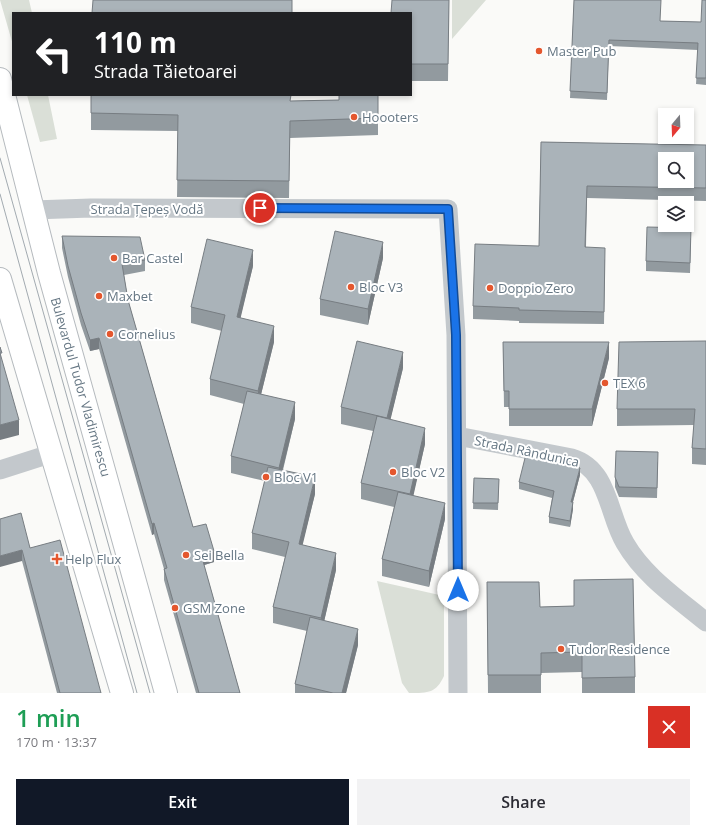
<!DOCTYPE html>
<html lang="en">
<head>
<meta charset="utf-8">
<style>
	body { margin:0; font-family:"Open Sans",sans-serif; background:#f2f2f3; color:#2b2b33; height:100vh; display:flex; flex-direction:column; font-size:15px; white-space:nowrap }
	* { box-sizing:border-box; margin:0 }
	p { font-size:13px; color:#7c7c81 }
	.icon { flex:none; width:22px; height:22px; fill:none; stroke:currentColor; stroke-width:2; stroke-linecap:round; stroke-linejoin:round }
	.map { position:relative; height:693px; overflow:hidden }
	.panel { display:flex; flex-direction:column; background:#fff; flex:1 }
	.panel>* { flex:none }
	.banner { position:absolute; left:12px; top:12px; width:400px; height:84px; border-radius:0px; box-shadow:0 2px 6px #0003; background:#202124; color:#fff; overflow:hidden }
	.needle { width:26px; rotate:199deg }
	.controls { position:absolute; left:658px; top:108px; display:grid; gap:8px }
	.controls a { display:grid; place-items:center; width:36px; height:36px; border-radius:0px; background:#fff; box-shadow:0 2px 6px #0003; font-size:20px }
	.pin { position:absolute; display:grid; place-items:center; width:34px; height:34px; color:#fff; margin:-17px; border:2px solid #fff; border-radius:50%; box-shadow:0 1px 4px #0007 }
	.me { position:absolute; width:44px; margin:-22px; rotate:0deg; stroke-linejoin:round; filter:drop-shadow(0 0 3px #0008) }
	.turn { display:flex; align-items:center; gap:14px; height:84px; padding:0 16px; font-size:18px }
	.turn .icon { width:52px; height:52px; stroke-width:2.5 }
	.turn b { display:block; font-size:28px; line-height:34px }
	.round { display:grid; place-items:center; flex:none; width:42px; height:42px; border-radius:0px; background:#f2f2f3 }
	.summary { display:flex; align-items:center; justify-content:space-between; height:68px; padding:0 16px }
	h1 { font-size:24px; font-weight:600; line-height:30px; color:#1e9e55 }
	.button { display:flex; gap:8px; margin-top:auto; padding:8px 16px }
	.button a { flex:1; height:46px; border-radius:0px; background:#111827; color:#fff; font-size:16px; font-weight:600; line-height:46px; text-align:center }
	.button a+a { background:#f2f2f3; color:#2b2b33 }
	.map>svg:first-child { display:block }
	.green { fill:#dadfd7 }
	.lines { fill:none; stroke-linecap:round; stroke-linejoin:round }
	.primary-casing { stroke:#b5babe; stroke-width:24 }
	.minor { stroke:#c3c8cc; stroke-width:19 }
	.primary { stroke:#fff; stroke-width:22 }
	.tram { stroke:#a2aab0; stroke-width:1 }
	.wall { fill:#929a9f }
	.shaded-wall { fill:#777d82 }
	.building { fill:#aab3b9; stroke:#777d82; fill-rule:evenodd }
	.route-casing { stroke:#114b97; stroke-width:10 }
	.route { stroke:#1a73e8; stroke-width:7 }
	.poi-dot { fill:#e4572e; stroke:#fff; stroke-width:1.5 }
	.labels { text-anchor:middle; stroke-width:4; stroke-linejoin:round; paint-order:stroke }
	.poi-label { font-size:13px; fill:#657683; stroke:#fff; text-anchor:start }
	.street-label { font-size:13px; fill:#657683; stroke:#fff }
</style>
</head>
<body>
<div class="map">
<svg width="706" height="693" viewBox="0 0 706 693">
	<rect width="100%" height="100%" fill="#fafaf8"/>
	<!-- green -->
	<path class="green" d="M0 0H29L32 13H13V45Z
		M452 0H486L452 39Z
		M27 95H48L57 139 40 142Z
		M377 581 444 596V676C436 693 429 693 409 693L402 683Z"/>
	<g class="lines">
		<!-- primary casing -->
		<g class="primary-casing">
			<path id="primary" d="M0 79 49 273 166 693
				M0 279 122 693"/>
		</g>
		<!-- minor -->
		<path class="minor" d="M33 210 91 208 448 209 456 335 458 693
			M457 436 572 458C609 469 608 515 625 543 644 576 677 598 706 622
			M0 470 53 453"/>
		<!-- primary -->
		<use href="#primary" class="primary"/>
		<!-- tram -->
		<path class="tram" d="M0 158 150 693
			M0 194 137 693"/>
	</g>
	<!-- wall -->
	<path class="wall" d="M383 0H449L448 81H411V13L392 0Z
		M574 0 661 21 701 22 706 0V85L696 84 698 50 609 46 607 100 570 98Z
		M91 95 291 101 339 100V95H378V135L290 138 289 198 177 197 178 131 91 130Z
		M541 142 706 145V201L587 198 586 247 605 260 604 324 519 323V321L473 319V306L539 246Z
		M62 236 145 260V271L124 275 128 300 193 527 214 562 204 565 240 693H196L164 580V569L154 534 152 535 99 349 90 351 81 325 68 277 62 248Z
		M691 238 690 273 646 271V261Z
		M383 258 368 325 320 315V299Z
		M253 266 240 318 274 342 261 394 295 419 283 470 315 494 302 545 336 570 324 621 358 645 346 693H295V684L307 631 273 623V607L285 557 252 549V533L265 481 231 473V456L244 404 210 395V379L222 331 191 323V307Z
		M706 341V465L692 464V448L694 425 617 426V409Z
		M503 342 609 358 592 426H509V407H504Z
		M403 368 390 420 425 444 413 495 445 519 429 587 382 576V559L394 507 361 499V483L373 431 341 424V407Z
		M658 462 657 498 619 497 615 487V477Z
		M580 475 573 502V509L570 527 549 523V517L552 498 519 489V482Z
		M474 478 499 479 498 510 473 509Z
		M0 519 30 548 101 693H57L22 561Z
		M574 580 635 677V693H582V672L541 673V693H488L487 582 540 607 574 606Z"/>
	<!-- shaded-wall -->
	<path class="shaded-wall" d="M383 242V258L368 325V309Z
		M253 250V266L237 333V317Z
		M274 326V342L258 407V391Z
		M99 338V349L90 351V340Z
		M609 342V358L592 426V409Z
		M403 352V368L387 434V418Z
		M295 402V419L279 484V468Z
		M19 420V435L0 440V425Z
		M425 428V444L410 511V494Z
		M580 468V475L571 509V502Z
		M315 477V494L299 560V544Z
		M573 502V509L570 527V521Z
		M445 503V519L429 587V571Z
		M154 523V534L152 535V524Z
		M22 550V561L0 567V556Z
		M214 551V562L201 566V554Z
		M336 553V570L321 635V618Z
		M358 629V645L346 693H342Z"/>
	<!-- building -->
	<path class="building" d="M93 0H292V13H92Z
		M392 0H449L448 64H411V13H391Z
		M574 0H661L660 21 701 22 702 0H706V78H696L698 43 609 40 607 93 570 91Z
		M91 95H291L290 101 339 100V95H378V118L290 121 289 181 177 180 178 115 91 113Z
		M541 142 706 145V188L587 186 585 247 605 248 604 312 519 310V308L473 306 475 244 539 246ZM665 159H687V181H665Z
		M647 227 691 228 690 263 646 261Z
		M335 231 383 242 368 309 320 299Z
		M62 236 140 237 145 260 122 264 128 300 193 527 206 524 214 551 201 554 240 693H199L164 569 167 568 154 523 152 524 99 338 90 340 81 313 68 266Z
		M207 239 253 250 237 317 274 326 258 391 210 379 225 315 191 307Z
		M357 341 403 352 387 418 341 407Z
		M706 341V449L692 448 695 409H617L619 342Z
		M503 342H609L592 409H509V391H504Z
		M0 347 2 353H0L19 420 0 425Z
		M247 391 295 402 279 468 231 456Z
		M377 416 425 428 410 494 361 483Z
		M616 451 658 452 657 488 619 487 615 477Z
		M526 454 580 468 571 502H573L570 521 549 517 554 491 519 482Z
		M268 467 315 477 299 544 336 553 321 618 273 607 289 542 252 533Z
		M474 478 499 479 498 503H473Z
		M398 492 445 503 429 571 382 559Z
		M21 513 30 548 60 540 101 693H60L22 550 0 556V519Z
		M633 579 635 677 582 678V652L541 653V675H488L487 582H539L540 607 574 606V580Z
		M310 617 358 629 342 693H333L295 684Z"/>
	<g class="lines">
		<!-- route casing -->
		<g class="route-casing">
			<path id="route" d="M260 208 448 209 456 335 458 590"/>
		</g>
		<!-- route -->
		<use href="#route" class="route"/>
	</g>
	<!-- markers -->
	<g class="poi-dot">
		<circle cx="539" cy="51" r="4"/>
		<circle cx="354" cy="117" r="4"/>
		<circle cx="114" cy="258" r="4"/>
		<circle cx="351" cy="287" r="4"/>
		<circle cx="490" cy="288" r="4"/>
		<circle cx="99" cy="296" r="4"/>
		<circle cx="110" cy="334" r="4"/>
		<circle cx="605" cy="383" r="4"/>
		<circle cx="393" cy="472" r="4"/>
		<circle cx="266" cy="477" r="4"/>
		<circle cx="186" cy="555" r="4"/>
		<path d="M55 553h4v4h4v4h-4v4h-4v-4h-4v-4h4z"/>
		<circle cx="175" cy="608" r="4"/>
		<circle cx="561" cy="649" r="4"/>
	</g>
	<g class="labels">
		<!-- poi labels -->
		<g class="poi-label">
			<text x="547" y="56">Master Pub</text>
			<text x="362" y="122">Hoooters</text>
			<text x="122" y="263">Bar Castel</text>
			<text x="359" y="292">Bloc V3</text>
			<text x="498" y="293">Doppio Zero</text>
			<text x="107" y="301">Maxbet</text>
			<text x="118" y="339">Cornelius</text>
			<text x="613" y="388">TEX 6</text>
			<text x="401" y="477">Bloc V2</text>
			<text x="274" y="482">Bloc V1</text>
			<text x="194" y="560">Sei Bella</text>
			<text x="65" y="564">Help Flux</text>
			<text x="183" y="613">GSM Zone</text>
			<text x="569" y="654">Tudor Residence</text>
		</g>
		<!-- street labels -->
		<g class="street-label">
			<text x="147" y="214">Strada Țepeș Vodă</text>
			<text transform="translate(81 387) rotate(74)" y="5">Bulevardul Tudor Vladimirescu</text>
			<text transform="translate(527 451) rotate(12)" y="5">Strada Rândunica</text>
		</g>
	</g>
</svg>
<div class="controls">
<a><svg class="needle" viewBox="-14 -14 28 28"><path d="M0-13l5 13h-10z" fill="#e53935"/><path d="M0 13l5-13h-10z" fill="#7c7c81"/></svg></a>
<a><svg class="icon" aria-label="search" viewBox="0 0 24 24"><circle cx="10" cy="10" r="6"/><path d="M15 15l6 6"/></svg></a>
<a><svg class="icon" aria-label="layers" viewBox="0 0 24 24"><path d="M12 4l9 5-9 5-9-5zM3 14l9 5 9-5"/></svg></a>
</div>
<div class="pin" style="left:260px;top:208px;background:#d93025"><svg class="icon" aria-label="arrive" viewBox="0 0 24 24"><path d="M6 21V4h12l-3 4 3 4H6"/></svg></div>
<svg class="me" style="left:458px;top:590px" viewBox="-20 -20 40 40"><circle r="19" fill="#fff"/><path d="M0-13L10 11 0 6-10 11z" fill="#1a73e8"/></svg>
<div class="banner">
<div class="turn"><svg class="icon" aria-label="left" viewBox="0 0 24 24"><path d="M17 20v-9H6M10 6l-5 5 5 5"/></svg><div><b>110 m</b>Strada Tăietoarei</div></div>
</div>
</div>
<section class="panel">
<div class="summary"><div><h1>1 min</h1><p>170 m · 13:37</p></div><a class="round" style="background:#d93025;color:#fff"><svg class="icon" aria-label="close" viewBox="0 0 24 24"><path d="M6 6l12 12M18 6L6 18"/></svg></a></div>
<div class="button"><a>Exit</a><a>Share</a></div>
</section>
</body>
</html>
